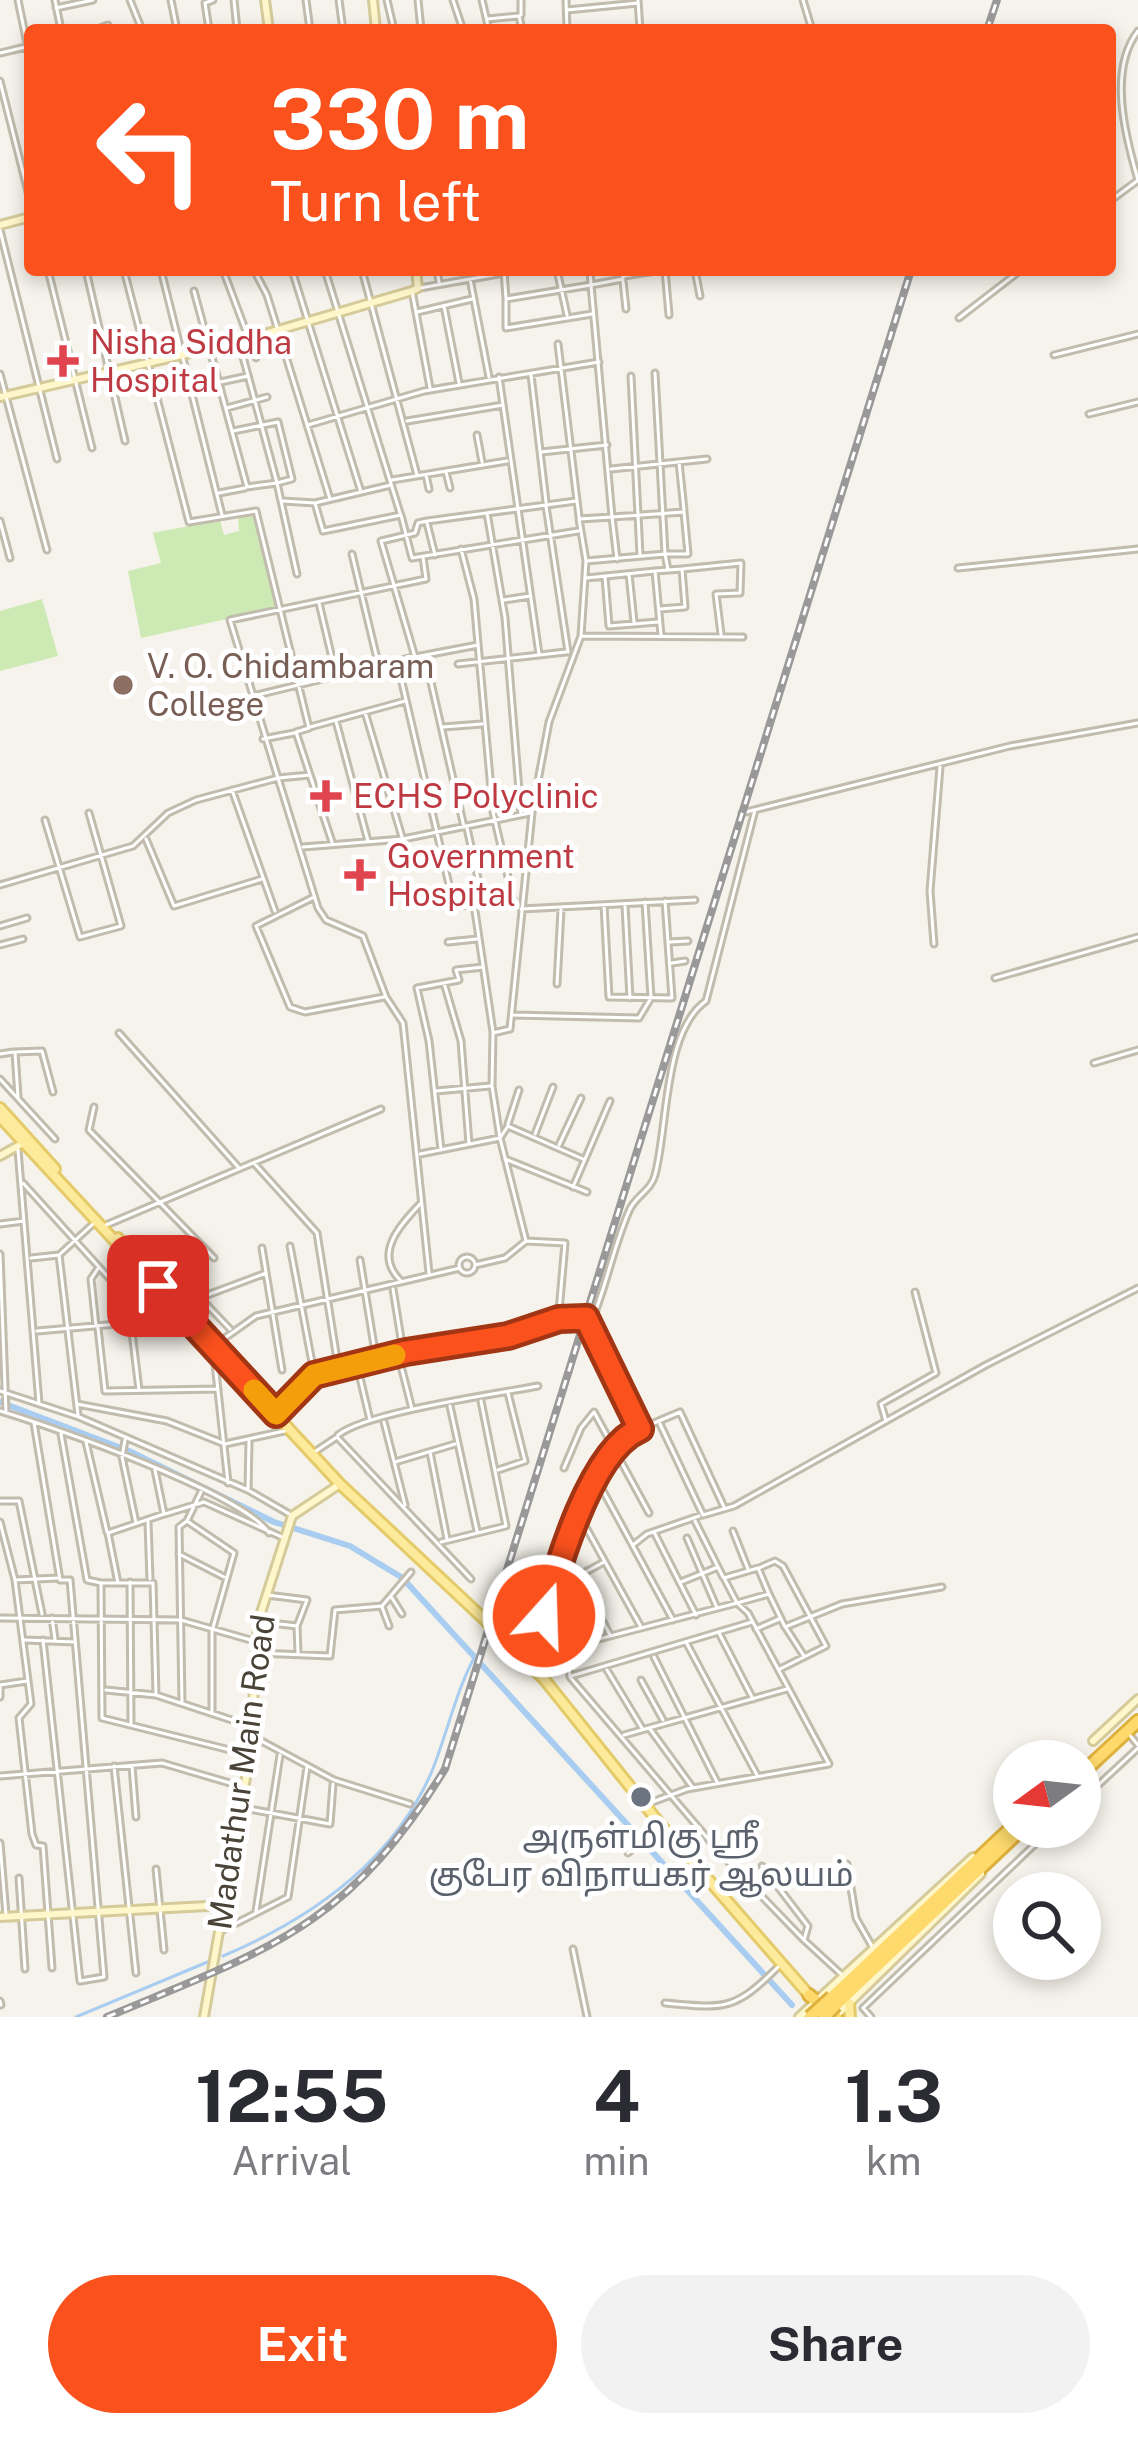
<!DOCTYPE html>
<html lang="en">
<head>
<meta charset="utf-8">
<style>
	body { margin:0; font-family:"Public Sans","Noto Sans Tamil",sans-serif; background:#f2f2f3; color:#2b2b33; height:100vh; display:flex; flex-direction:column; font-size:45px; white-space:nowrap }
	* { box-sizing:border-box; margin:0 }
	p { font-size:39px; color:#7c7c81 }
	.icon { flex:none; width:66px; height:66px; fill:none; stroke:currentColor; stroke-width:2; stroke-linecap:round; stroke-linejoin:round }
	.map { position:relative; height:2017px; overflow:hidden }
	.details { display:flex; flex-direction:column; background:#fff; flex:1 }
	.details>* { flex:none }
	.hud { position:absolute; left:24px; top:24px; width:1092px; height:252px; border-radius:12px; box-shadow:0 6px 18px #0003; background:#fa511d; color:#fff; overflow:hidden }
	.needle { width:78px; rotate:255deg }
	.tools { position:absolute; left:993px; top:1740px; display:grid; gap:24px }
	.tools a { display:grid; place-items:center; width:108px; height:108px; border-radius:50%; background:#fff; box-shadow:0 6px 18px #0003; font-size:60px }
	.pin { position:absolute; display:grid; place-items:center; width:102px; height:102px; color:#fff; margin:-51px; border-radius:24px; box-shadow:0 6px 18px #0006 }
	.me { position:absolute; width:132px; margin:-66px; rotate:20deg; stroke-linejoin:round; filter:drop-shadow(0 0 9px #0008) }
	.turn { display:flex; align-items:center; gap:42px; height:252px; padding:0 48px; font-size:54px }
	.turn .icon { width:156px; height:156px; stroke-width:2.5 }
	.turn b { display:block; font-size:84px; line-height:102px }
	.eta { display:flex; justify-content:space-evenly; align-items:center; height:204px; text-align:center }
	.eta b { font-size:72px; font-weight:700; line-height:84px }
	.action { display:flex; gap:24px; margin-top:auto; padding:24px 48px }
	.action a { flex:1; height:138px; border-radius:72px; background:#fa511d; color:#fff; font-size:48px; font-weight:700; line-height:138px; text-align:center }
	.action a+a { background:#f2f2f3; color:#2b2b33 }
	.map>svg:first-child { display:block }
	.green { fill:#cde9b4 }
	.lines { fill:none; stroke-linecap:round; stroke-linejoin:round }
	.stream { stroke:#a8cdf1; stroke-width:3 }
	.canal { stroke:#a8cdf1; stroke-width:6 }
	.street-casing { stroke:#c1bcad; stroke-width:9 }
	.secondary-casing { stroke:#d5ca9a; stroke-width:12 }
	.primary-casing { stroke:#e5ca69; stroke-width:14 }
	.highway-casing { stroke:#deb03c; stroke-width:16 }
	.street { stroke:#fff; stroke-width:3 }
	.secondary { stroke:#fff7cc; stroke-width:6 }
	.primary { stroke:#feea9b; stroke-width:8 }
	.highway { stroke:#feda6d; stroke-width:10 }
	.rail-casing { stroke:#999; stroke-width:8 }
	.rail { stroke:#fff; stroke-width:3; stroke-dasharray:9; stroke-linecap:butt }
	.primary-bridge-casing { stroke:#e5ca69; stroke-width:14; stroke-linecap:butt }
	.highway-bridge-casing { stroke:#deb03c; stroke-width:16; stroke-linecap:butt }
	.primary-bridge { stroke:#feea9b; stroke-width:8 }
	.highway-bridge { stroke:#feda6d; stroke-width:10 }
	.route-casing { stroke:#a23513; stroke-width:30 }
	.route { stroke:#fa511d; stroke-width:21 }
	.slow { stroke:#f59e0b; stroke-width:21 }
	.health-dot { fill:#e0444e; stroke:#fff; stroke-width:4.5 }
	.education-dot { fill:#8d6e63; stroke:#fff; stroke-width:4.5 }
	.worship-dot { fill:#6b7280; stroke:#fff; stroke-width:4.5 }
	.labels { text-anchor:middle; stroke-width:10; stroke-linejoin:round; paint-order:stroke }
	.health-label { font-size:33px; fill:#be3a42; stroke:#fff; text-anchor:start }
	.education-label { font-size:33px; fill:#785e54; stroke:#fff; text-anchor:start }
	.street-label { font-size:33px; fill:#4a4438; stroke:#fff }
	.worship-label { font-size:33px; fill:#5b616d; stroke:#fff }
</style>
</head>
<body>
<div class="map">
<svg width="1138" height="2017" viewBox="0 0 1138 2017">
	<rect width="100%" height="100%" fill="#f5f3eb"/>
	<!-- green -->
	<path class="green" d="M254 515 276 608 141 638 128 571 161 563 153 533 220 520 224 535 239 531 238 517Z
		M42 599 58 656 0 671V611Z"/>
	<g class="lines">
		<!-- stream -->
		<path class="stream" d="M223 1956C310 1919 393 1862 432 1771 447 1734 455 1694 474 1658
			M76 2017 210 1961"/>
		<!-- canal -->
		<path class="canal" d="M0 1402 129 1451 274 1522 350 1546 401 1577
			M407 1583 792 2005"/>
		<!-- street casing -->
		<g class="street-casing">
			<path id="street" d="M18 0 30 58
				M55 0 61 30
				M130 0 142 30
				M171 0 177 30
				M234 0 237 30
				M306 0 310 30
				M339 0 343 30
				M387 0 394 30
				M418 0 421 30
				M453 0 463 30
				M482 0 489 30
				M566 0 567 30
				M638 0 640 30
				M803 0 812 30
				M56 8 93 0
				M567 10 638 3
				M521 15V0
				M487 19 519 16 522 30
				M95 30 108 25
				M209 30 205 3 213 0
				M0 53 30 46
				M0 81 30 200
				M1138 180C1125 135 1108 70 1138 31
				M1110 201 1137 181
				M0 230 57 459
				M48 270 92 448
				M86 270 125 441
				M124 270 189 522 256 511 309 728 296 732 310 775
				M161 270 222 515
				M223 270 256 358
				M254 270 267 295 330 499
				M292 270 361 492
				M325 270 400 513
				M362 270 417 475
				M437 270 439 282
				M504 270 506 299 591 285 590 270
				M557 270 567 315
				M665 270 669 315
				M695 270 700 296
				M624 276 662 270
				M470 279 489 377
				M623 281 626 309
				M420 288 504 273
				M194 291 247 487 277 483 297 574
				M412 291 430 388
				M506 300V328L592 314
				M444 306 459 383
				M417 312 472 299
				M959 318 1021 270
				M558 344 579 517
				M1054 355 1138 334
				M0 374 47 550
				M531 375 546 502
				M631 376 640 555
				M499 377 539 654
				M193 388 248 376
				M227 408 267 397
				M1089 414 1138 402
				M407 421 503 405
				M308 425 424 391 599 362
				M233 431 278 422 292 479 277 483 239 342
				M477 435 482 462
				M541 452 607 445
				M679 462 684 510
				M611 469 707 459
				M446 472 450 488
				M426 475 429 489
				M392 480 507 461
				M219 493 245 488
				M283 501 315 503 391 485
				M315 503 323 531 401 515 412 558 578 531
				M546 506 568 652
				M487 513 505 618 521 815
				M0 521 10 558
				M427 523 435 555
				M461 549 474 599 493 812 514 903
				M352 554 378 663
				M617 559 612 517 684 512 688 554H665L668 570
				M586 561 665 554 655 373
				M958 568 1138 549
				M682 569 741 563 740 593 716 594 721 634
				M655 571 682 569 685 607 660 609
				M629 574 634 622
				M605 577 609 626 658 622
				M586 578 655 571 661 635
				M504 600 530 596
				M319 603 336 675
				M582 636 743 637
				M478 645 415 657 381 541 415 533 418 523 427 521 576 501
				M425 656 464 827
				M397 661 454 906 512 904
				M458 664 566 652
				M253 696 413 657
				M365 712 402 837
				M336 721 368 841
				M310 727 405 701
				M443 727 482 724
				M263 739 294 733
				M232 790 275 911
				M742 813 1010 746 1138 723
				M45 820 80 937 121 926 89 813
				M467 828 484 906
				M146 839 174 906 262 879
				M332 842 310 775 278 778 230 620 426 579 423 557
				M303 847 403 839 530 813
				M0 885 133 846 168 813 196 800 278 778 318 908 326 920 363 936 386 997 403 1023 429 1273
				M312 898 256 926 290 1007 305 1012 384 997
				M604 905 609 997 672 998 665 901
				M625 906 630 998
				M521 909 695 900
				M475 911 493 1032
				M0 926 27 918
				M448 942 477 939
				M670 942 688 941
				M934 944 930 891 940 767
				M0 945 23 939
				M672 963 685 961
				M995 978 1138 937
				M444 983 461 1041 469 1144
				M557 984 561 910
				M513 1015 639 1018 651 998 645 902
				M119 1033 239 1168
				M0 1054 13 1052
				M1094 1063 1138 1050
				M0 1079 55 1139
				M436 1091 490 1086
				M18 1097 15 1052 42 1051 53 1092
				M94 1107 89 1130 214 1258
				M508 1124 519 1090
				M535 1134 553 1087
				M559 1145 581 1098
				M18 1150 39 1403
				M441 1150 429 1041 417 988 459 980 456 970 483 967
				M420 1154 500 1138 508 1126 583 1159
				M505 1159 587 1192
				M254 1163 317 1233 338 1366
				M23 1183 128 1299 139 1390
				M573 1187 610 1101
				M0 1224 24 1221
				M106 1225 381 1109
				M148 1243 230 1329
				M290 1246 314 1373
				M262 1248 282 1370
				M0 1254 6 1413
				M59 1255 78 1415
				M459 1265a8 8 0 1 1 16 0a8 8 0 1 1-16 0Z
				M31 1258 59 1255 93 1224
				M360 1260 376 1358
				M475 1265 505 1258 526 1241
				M400 1280C373 1253 401 1224 421 1203
				M393 1289 403 1351
				M202 1297 266 1273
				M130 1299 161 1292
				M561 1319 586 1318 639 1428
				M590 1325C606 1288 613 1248 629 1211 635 1196 651 1191 655 1175 668 1128 663 1031 706 1001L755 810
				M96 1326 91 1279 99 1267
				M98 1328 105 1391 218 1389
				M37 1331 129 1323
				M215 1345 256 1316 460 1268
				M214 1354 228 1483
				M398 1354 412 1409
				M357 1365 370 1420
				M0 1391 79 1417 248 1490 291 1515
				M77 1404 167 1421 225 1444 289 1430
				M450 1406 477 1531
				M0 1411C53 1427 242 1493 269 1533
				M276 1413 314 1375 558 1323 565 1243 526 1241 500 1138 492 1086 493 1033 510 1029 532 813 549 722 581 636 586 561 579 519 612 517 591 285 623 279 622 270
				M886 1421 881 1404 936 1373 915 1292
				M384 1422 405 1505
				M34 1423 60 1580H70L104 1977 80 1981 43 1640
				M660 1424 703 1515 734 1506 986 1365 1138 1288
				M61 1434 87 1580 101 1583
				M338 1435C367 1412 496 1394 538 1386
				M125 1440 122 1457 136 1523
				M86 1442 107 1532
				M430 1452 447 1539
				M313 1453 337 1437 471 1579
				M395 1462 455 1444
				M564 1468 581 1428 594 1412 649 1513
				M155 1470 164 1514 108 1533 118 1583H153L156 1695
				M498 1470 525 1461 508 1393
				M595 1476 673 1620
				M248 1490 249 1441
				M0 1501H19L42 1614
				M724 1507 680 1412 621 1437 601 1462 544 1616 566 1647 570 1677 721 1854 804 1940
				M165 1514 204 1502 284 1538
				M582 1520 641 1627
				M187 1521 234 1553 212 1631V1712
				M695 1521 718 1567
				M0 1522 15 1580 31 1704 19 1718 32 1834 36 1845 43 1846 52 1968
				M148 1522 150 1579
				M733 1531 748 1569
				M654 1532 696 1615
				M687 1538 717 1608
				M441 1542 506 1526 481 1401
				M633 1545 647 1534 699 1516
				M179 1554 224 1577
				M569 1559 610 1635
				M759 1568 775 1561 783 1566 826 1646 780 1669
				M580 1575 604 1562
				M15 1580 58 1578
				M130 1582 131 1723
				M681 1582 718 1567 723 1577
				M118 1583H101L102 1718 250 1755
				M552 1587 583 1641
				M769 1594 758 1568 724 1578 737 1603 769 1594 785 1627 842 1604 942 1587
				M267 1595 307 1600 297 1626
				M392 1598 402 1614
				M382 1607 389 1626
				M0 1618 181 1620 254 1641
				M52 1618 55 1639
				M262 1622 297 1626 298 1653
				M786 1628 804 1656
				M756 1629 779 1619
				M719 1633 753 1699
				M25 1640 74 1642
				M686 1642 757 1775
				M568 1647 737 1603 748 1613 829 1764 687 1789 647 1804
				M257 1653 330 1656 335 1610 382 1606 411 1572
				M654 1657 717 1782
				M607 1670 642 1728
				M571 1676 752 1622
				M641 1680 663 1720
				M106 1690 156 1695 247 1725
				M0 1697V1685L27 1681
				M182 1702 179 1527 187 1521 201 1492
				M650 1729 693 1788
				M1128 1733 1138 1745
				M624 1735 787 1689
				M254 1737 334 1780 410 1804
				M114 1766 136 1973
				M132 1766 136 1817
				M0 1776 162 1763 240 1786
				M1080 1802 1138 1748
				M244 1808 330 1824 333 1784
				M0 1843 6 1915
				M628 1853 658 1826
				M847 1864 856 1918 873 1948
				M762 1866 808 1926 804 1940 842 1975
				M156 1869 164 1950
				M19 1878 25 1969
				M256 1911 280 1755
				M223 1930 288 1897 307 1767
				M573 1949 587 2017
				M0 2001 1 2005
				M665 2003C726 2009 735 2010 778 1967
				M871 2017 863 2008 1053 1827"/>
		</g>
		<!-- secondary casing -->
		<g class="secondary-casing">
			<path id="secondary" d="M265 0 269 30
				M373 0 376 30
				M0 225 30 217
				M0 397 230 344 412 291 418 288 416 270
				M0 1156 23 1143
				M1093 1741 1138 1699
				M0 1917 226 1905
				M836 2016 981 1874
				M204 2017 250 1755 258 1622 292 1516 340 1484
				M799 2017 973 1857"/>
		</g>
		<!-- primary casing -->
		<g class="primary-casing">
			<path id="primary" d="M0 1108 55 1169
				M0 1117 340 1484 486 1621
				M118 1238 158 1285
				M496 1631 544 1679 660 1824 809 1995
				M849 2003 850 2017"/>
		</g>
		<!-- highway casing -->
		<g class="highway-casing">
			<path id="highway" d="M1080 1775 1138 1721
				M809 1995 836 2017
				M832 1997 1014 1825
				M836 2005 1024 1827"/>
		</g>
		<!-- street -->
		<use href="#street" class="street"/>
		<!-- secondary -->
		<use href="#secondary" class="secondary"/>
		<!-- primary -->
		<use href="#primary" class="primary"/>
		<!-- highway -->
		<use href="#highway" class="highway"/>
		<!-- rail casing -->
		<g class="rail-casing">
			<path id="rail" d="M987 30 997 0
				M107 2017C270 1949 348 1927 445 1769L911 270"/>
		</g>
		<!-- rail -->
		<use href="#rail" class="rail"/>
		<!-- primary-bridge casing -->
		<g class="primary-bridge-casing">
			<path id="primary-bridge" d="M486 1621 496 1631"/>
		</g>
		<!-- highway-bridge casing -->
		<g class="highway-bridge-casing">
			<path id="highway-bridge" d="M810 2017 832 1997
				M824 2017 836 2005"/>
		</g>
		<!-- primary-bridge -->
		<use href="#primary-bridge" class="primary-bridge"/>
		<!-- highway-bridge -->
		<use href="#highway-bridge" class="highway-bridge"/>
	</g>
	<g class="lines">
		<!-- route casing -->
		<g class="route-casing">
			<path id="route" d="M158 1286 276 1414 314 1375 406 1352 508 1336 559 1319 586 1318 640 1429C591 1450 558 1565 544 1616"/>
		</g>
		<!-- route -->
		<use href="#route" class="route"/>
		<!-- slow -->
		<path class="slow" d="M254 1390 276 1414 314 1375 395 1355"/>
	</g>
	<!-- markers -->
	<g class="health-dot">
		<path d="M57 343h12v12h12v12h-12v12h-12v-12h-12v-12h12z"/>
		<path d="M320 778h12v12h12v12h-12v12h-12v-12h-12v-12h12z"/>
		<path d="M354 857h12v12h12v12h-12v12h-12v-12h-12v-12h12z"/>
	</g>
	<circle class="education-dot" cx="123" cy="685" r="12"/>
	<circle class="worship-dot" cx="641" cy="1797" r="12"/>
	<g class="labels">
		<!-- health labels -->
		<g class="health-label">
			<text x="90" y="354">Nisha Siddha<tspan x="90" dy="38">Hospital</tspan></text>
			<text x="353" y="808">ECHS Polyclinic</text>
			<text x="387" y="868">Government<tspan x="387" dy="38">Hospital</tspan></text>
		</g>
		<!-- education labels -->
		<g class="education-label">
			<text x="147" y="678">V. O. Chidambaram<tspan x="147" dy="38">College</tspan></text>
		</g>
		<!-- street labels -->
		<g class="street-label">
			<text transform="translate(241 1772) rotate(-82)" y="12">Madathur Main Road</text>
		</g>
		<!-- worship labels -->
		<g class="worship-label">
			<text x="641" y="1848">அருள்மிகு ஶ்ரீ<tspan x="641" dy="38">குபேர விநாயகர் ஆலயம்</tspan></text>
		</g>
	</g>
</svg>
<div class="tools">
<a><svg class="needle" viewBox="-14 -14 28 28"><path d="M0-13l5 13h-10z" fill="#e53935"/><path d="M0 13l5-13h-10z" fill="#7c7c81"/></svg></a>
<a><svg class="icon" aria-label="search" viewBox="0 0 24 24"><circle cx="10" cy="10" r="6"/><path d="M15 15l6 6"/></svg></a>
</div>
<div class="pin" style="left:158px;top:1286px;background:#d93025"><svg class="icon" aria-label="arrive" viewBox="0 0 24 24"><path d="M6 21V4h12l-3 4 3 4H6"/></svg></div>
<svg class="me" style="left:544px;top:1616px" viewBox="-20 -20 40 40"><circle r="17" fill="#fa511d" stroke="#fff" stroke-width="3"/><path d="M0-11L8 9 0 5-8 9z" fill="#fff"/></svg>
<div class="hud">
<div class="turn"><svg class="icon" aria-label="left" viewBox="0 0 24 24"><path d="M17 20v-9H6M10 6l-5 5 5 5"/></svg><div><b>330 m</b>Turn left</div></div>
</div>
</div>
<section class="details">
<div class="eta">
<div><b>12:55</b><p>Arrival</p></div>
<div><b>4</b><p>min</p></div>
<div><b>1.3</b><p>km</p></div>
</div>
<div class="action"><a>Exit</a><a>Share</a></div>
</section>
</body>
</html>
